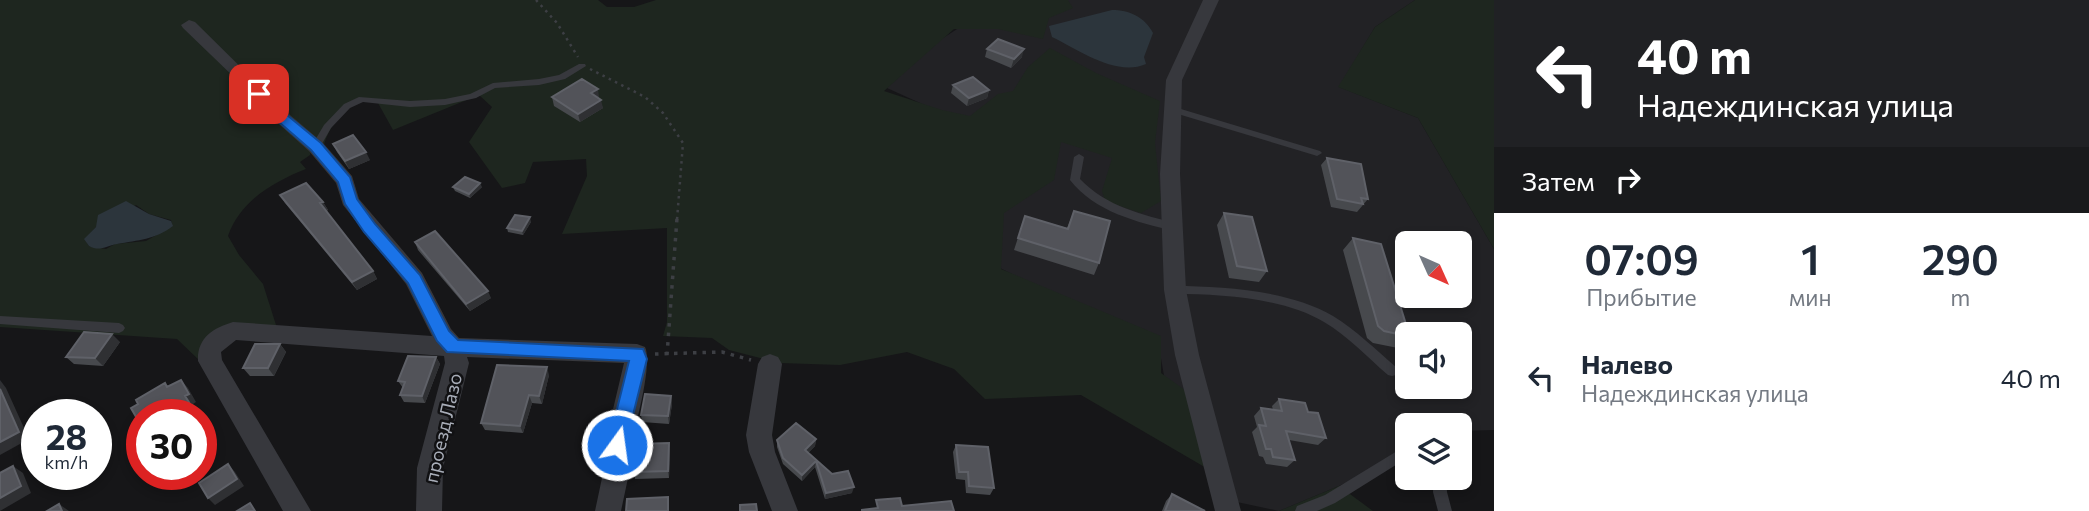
<!DOCTYPE html>
<html lang="ru">
<head>
<meta charset="utf-8">
<style>
	body { margin:0; font-family:Commissioner,sans-serif; background:#f2f2f3; color:#1f2937; height:100vh; display:flex; flex-direction:column; font-size:26px; white-space:nowrap }
	* { box-sizing:border-box; margin:0 }
	p { font-size:23px; color:#747a83 }
	.icon { flex:none; width:38px; height:38px; fill:none; stroke:currentColor; stroke-width:2; stroke-linecap:round; stroke-linejoin:round }
	.map { position:relative; flex:1; overflow:hidden }
	.sheet { display:flex; flex-direction:column; background:#fff; width:595px }
	.sheet>* { flex:none }
	.guide { background:#202124; color:#fff; overflow:hidden }
	.needle { width:46px; rotate:135deg }
	.fabs { position:absolute; left:1395px; top:231px; display:grid; gap:14px }
	.fabs a { display:grid; place-items:center; width:77px; height:77px; border-radius:10px; background:#fff; box-shadow:0 4px 10px #0003; font-size:35px }
	.speed { position:absolute; left:21px; top:399px; display:flex; gap:14px; font-size:35px; font-weight:700; text-align:center }
	.speed>* { display:grid; place-content:center; width:91px; height:91px; border-radius:50%; background:#fff; box-shadow:0 4px 10px #0003; line-height:1 }
	.speed small { font-size:18px; font-weight:400 }
	.speed .limit { border:10px solid #d22; background:#fff; color:#111 }
	.pin { position:absolute; display:grid; place-items:center; width:60px; height:60px; color:#fff; margin:-30px; border-radius:14px; box-shadow:0 4px 10px #0006 }
	.me { position:absolute; width:77px; margin:-38px; rotate:14deg; stroke-linejoin:round; filter:drop-shadow(0 0 5px #0008) }
	.turn { display:flex; align-items:center; gap:24px; height:147px; padding:0 28px; font-size:32px }
	.turn .icon { width:91px; height:91px; stroke-width:2.5 }
	.turn b { display:block; font-size:49px; line-height:60px }
	.then { display:flex; align-items:center; height:66px; padding:0 28px; background:#0003; gap:14px; font-size:26px }
	.eta { display:flex; justify-content:space-evenly; align-items:center; height:119px; text-align:center }
	.eta b { font-size:42px; font-weight:600; line-height:49px }
	ul { padding:0; list-style:none }
	li { display:flex; align-items:center; gap:21px; height:91px; padding:0 28px }
	li div { flex:1 }
	li b { display:block; font-size:26px }
	li em { font-style:normal }
	main { display:flex; flex:1; min-height:0 }
	.map>svg:first-child { display:block }
	.built { fill:#222225; fill-rule:evenodd }
	.green { fill:#1e261f; fill-rule:evenodd }
	.water { fill:#2c353c }
	.lines { fill:none; stroke-linecap:round; stroke-linejoin:round }
	.path-far1 { stroke:#3d3f44; stroke-width:2.5; stroke-dasharray:2.5 4.5; stroke-linecap:butt }
	.path { stroke:#3d3f44; stroke-width:3.5; stroke-dasharray:3.5 6; stroke-linecap:butt }
	.service { fill:#37383d; fill-rule:evenodd }
	.minor { fill:#37383d; fill-rule:evenodd }
	.wall { fill:#47494d }
	.shaded-wall { fill:#2f3033 }
	.building { fill:#525359; stroke:#5f6168; stroke-width:2 }
	.route { fill:#1a73e8; stroke:#114b97; stroke-width:2 }
	.labels { text-anchor:middle; stroke-width:5; stroke-linejoin:round; paint-order:stroke }
	.street-label { font-size:19px; fill:#a8adb8; stroke:#111113 }
</style>
</head>
<body>
<main>
<div class="map">
<svg width="1494" height="511" viewBox="0 0 1494 511">
	<rect width="100%" height="100%" fill="#161618"/>
	<!-- built -->
	<path class="built" d="M965 0H1415L1375 27 1339 87 1418 118 1494 249V430L1460 431V425H1407V455L1339 486 1279 511 1237 502 1165 381 1159 347 988 262 984 132 887 88 929 47 965 24ZM1407 243H1460V296H1407ZM1407 334H1460V387H1407Z"/>
	<!-- green -->
	<path class="green" d="M0 0H598L607 7H634L656 0H1068L1073 8 1049 18 1043 39 998 29H954L884 91 942 110 970 116 998 94 1013 91 1028 67 1050 48 1096 73 1160 101 1155 143 1161 201 1141 213 1105 201 1102 191 1112 158 1061 142 1054 180 1004 213 1001 269 1161 336V373L1192 395 1208 469 1081 395 985 399 954 369 907 352 840 365 780 363 729 350 712 338 663 336 667 322V228L562 234 587 176 586 159 533 162 525 183 502 188 469 142 492 107 479 95 393 130 378 103C373 102 366 101 360 102 344 106 328 129 324 145L311 149 310 155 300 162 306 169C273 182 240 201 228 236L239 255 263 284 276 325 230 329 200 361 177 339 0 327ZM136 205 149 214 171 220 172 226 146 241 115 244 106 249 89 246 85 239 96 227Z
		M1415 0H1494V249L1418 118 1338 87 1375 27Z
		M1339 486 1373 511H1279Z"/>
	<!-- water -->
	<path class="water" d="M1112 10C1129 10 1145 17 1153 33L1144 57 1146 64C1116 77 1079 50 1052 37L1049 26Z
		M126 201 149 214 171 221 173 226C154 240 139 240 117 244 106 246 100 252 89 246L84 239 96 227 98 215Z"/>
	<g class="lines">
		<!-- path-far1 -->
		<path class="path-far1" d="M536 0 557 23 578 57
			M590 69 645 97 663 113 683 143 677 220"/>
		<!-- path -->
		<path class="path" d="M655 354 722 352 751 360
			M667 355 677 218"/>
		<!-- service -->
		<path class="service" d="M579 64H585L586 66 565 79 539 85 495 88 476 98 445 105 410 107 363 102 350 108 331 128 319 149H313L311 147 324 125 344 104 359 97 410 101 445 99 470 94 493 83 539 79 559 75Z
			M1171 106 1320 151 1322 153 1317 156 1314 155 1168 111V107Z
			M1079 154 1084 157 1080 179C1107 207 1141 214 1178 224L1179 227 1178 230 1174 231C1137 222 1095 212 1070 180L1074 157Z
			M1175 286C1224 286 1291 291 1333 316 1356 330 1376 350 1396 367L1398 371 1396 375 1392 376 1388 375C1367 357 1348 336 1324 322 1285 298 1221 294 1175 294L1171 293 1170 290 1171 287Z
			M0 316 119 323 123 325 125 328 123 331 119 333 0 324Z
			M1407 445V458L1335 503 1317 511H1295L1297 506 1325 495Z
			M1434 478H1446L1447 492 1452 511H1438L1433 492Z"/>
		<!-- minor -->
		<path class="minor" d="M1203 0H1219L1182 80 1180 174 1186 290 1199 355 1241 511H1215L1175 355 1164 290 1160 174 1166 80Z
			M189 20 195 22 283 109 323 143 352 176 359 199 422 273 451 329 459 338 637 344 645 347C654 366 631 441 626 464L628 478 621 511H595L602 478 600 464 624 363 467 357 469 363 443 468 442 511H416L417 468 445 363 444 356 236 340 221 352 222 360 311 511H283L198 361C197 338 213 328 233 322L432 336 406 284 343 205 336 183 309 151 271 117 237 80 183 28 181 25Z
			M770 354 778 357 782 364 772 435 775 452 798 511H772L749 452 746 435 758 364 762 357Z"/>
	</g>
	<!-- wall -->
	<path class="wall" d="M987 49 1022 57 1011 68 985 57Z
		M953 85 989 90 987 98 967 106 951 93Z
		M552 97H599L598 98 603 108 580 122 554 106Z
		M333 144 370 160 349 169 337 152Z
		M1327 158 1368 199 1357 212 1331 207 1321 165Z
		M453 187H482L470 198 455 191Z
		M280 195 323 202 328 210 326 211 373 271 377 279 357 290 285 203Z
		M1074 211 1099 263 1094 275 1014 250 1025 216 1067 228Z
		M1224 213 1267 271 1259 282 1229 278 1217 225Z
		M531 222 523 235 508 232 507 228Z
		M1353 238 1407 334V339L1398 348 1373 343 1367 338 1343 250Z
		M415 242 491 298 470 311 418 250Z
		M120 342 103 366 74 364 66 357Z
		M280 344 286 352 274 376H250L243 368Z
		M436 357 440 364 425 403 404 402 400 395 403 388 398 381Z
		M1407 363V377L1403 367Z
		M549 375 542 404 532 403 523 433 485 430 481 423Z
		M1415 387H1436L1433 389Z
		M671 396 672 404 669 424 642 422 641 415Z
		M1279 399 1308 412 1326 438 1318 445 1289 440 1295 460 1287 467 1266 464 1263 457 1259 456 1252 432 1257 427 1254 416 1261 408 1273 410 1272 406Z
		M816 439 815 446 808 453 852 493 825 499 815 467 802 481 783 464 777 447V440Z
		M956 445 994 488 990 495 966 493 965 480 956 479 953 452Z
		M670 451 669 478 635 479 634 472Z
		M1172 494 1205 511H1162L1166 501Z"/>
	<!-- shaded-wall -->
	<path class="shaded-wall" d="M1024 49 1022 57 1011 68 1014 59Z
		M598 89 599 97 592 102 591 93Z
		M989 90 987 98 967 106 969 98Z
		M601 100 603 108 580 122 578 114Z
		M366 152 370 160 349 169 345 161Z
		M480 183 482 187 470 198 469 194Z
		M323 202 328 210 325 212 320 203Z
		M530 217 531 222 523 235 522 231Z
		M373 271 377 279 357 290 352 282Z
		M488 291 491 298 470 311 466 304Z
		M112 334 120 342 103 366 95 358Z
		M280 344 286 352 274 376 268 368Z
		M436 357 440 364 425 403 422 396Z
		M547 367 549 375 542 404 539 396Z
		M0 380 6 388 29 439 0 455Z
		M181 380 188 388 196 402 193 404 199 415H197L185 396Z
		M529 395 532 403 523 433 520 426Z
		M671 396 672 404 669 424 668 416Z
		M201 418 217 444 201 453Z
		M816 439 815 446 804 457 805 450Z
		M669 443 670 451 669 478 668 471Z
		M816 461 815 467 802 481V475Z
		M228 464 235 472 244 486 215 505 208 498Z
		M13 466 23 473 31 493 0 511V498Z
		M854 487 852 493 825 499 826 493Z
		M59 504 69 511H62Z"/>
	<!-- building -->
	<path class="building" d="M998 39 1024 49 1014 59 987 49Z
		M973 77 989 90 969 98 953 85Z
		M582 79 598 89 591 93 601 100 578 114 552 97Z
		M353 135 366 152 345 161 333 144Z
		M1327 158 1361 164 1368 199 1361 198 1363 204 1337 199Z
		M465 177 480 183 469 194 453 187Z
		M306 183 323 202 320 203 373 271 352 282 280 195Z
		M1074 211 1110 221 1099 263 1018 238 1025 216 1068 229Z
		M1224 213 1252 217 1267 271 1237 266Z
		M515 215 530 217 522 231 507 228Z
		M435 231 488 291 466 304 415 242Z
		M1353 238 1381 244 1409 334H1407V336L1384 331 1378 326Z
		M84 332 112 334 95 358 66 357Z
		M255 344H280L268 368H243Z
		M408 356 436 357 422 396 400 395 405 382 398 381Z
		M497 365 547 367 539 396 529 395 520 426 481 423Z
		M181 380 189 394 185 396 197 415H142V421L139 422 131 408 138 404 136 400 165 383 167 387Z
		M0 389 19 432 0 442Z
		M645 394 671 396 668 416 641 415Z
		M1279 399 1305 403 1308 412 1318 413 1326 438 1286 431 1295 460 1273 457 1271 449H1266L1259 425 1266 426 1261 408 1282 411Z
		M201 423 209 436 201 441Z
		M796 423 816 439 805 450 832 474 848 471 854 487 826 493 816 461 802 475 783 458 777 440Z
		M669 443 668 471 634 472 636 444Z
		M956 445 988 447 994 488 969 486 968 472H959Z
		M228 464 237 479 208 498 199 483Z
		M13 466 21 486 0 498V473Z
		M1172 494 1205 511H1165Z
		M668 497V511H626L627 499Z
		M900 498 902 506 951 501 954 511H862V510L878 508 876 500Z
		M250 503 255 511H237Z
		M59 504 62 511H47Z
		M756 504 757 511H740V505Z"/>
	<!-- route -->
	<path class="route" d="M259 90 263 91 281 110 321 143 350 177 357 199 375 224 420 275 449 331 458 340 643 349 647 359 624 451 617 454 610 451 608 445 629 361 447 352 437 341 408 283 364 232 345 204 338 182 311 150 272 116 254 97 252 94Z"/>
	<g class="labels">
		<!-- street labels -->
		<g class="street-label">
			<text transform="translate(443 428) rotate(-77)" y="7">проезд Лазо</text>
		</g>
	</g>
</svg>
<div class="fabs">
<a><svg class="needle" viewBox="-14 -14 28 28"><path d="M0-13l5 13h-10z" fill="#e53935"/><path d="M0 13l5-13h-10z" fill="#747a83"/></svg></a>
<a><svg class="icon" aria-label="sound" viewBox="0 0 24 24"><path d="M4 9h4l5-4v14l-5-4H4zM17 9q2 3 0 6"/></svg></a>
<a><svg class="icon" aria-label="layers" viewBox="0 0 24 24"><path d="M12 4l9 5-9 5-9-5zM3 14l9 5 9-5"/></svg></a>
</div>
<div class="speed"><div>28<small>km/h</small></div><div class="limit">30</div></div>
<div class="pin" style="left:259px;top:94px;background:#d93025"><svg class="icon" aria-label="arrive" viewBox="0 0 24 24"><path d="M6 21V4h12l-3 4 3 4H6"/></svg></div>
<svg class="me" style="left:617px;top:445px" viewBox="-20 -20 40 40"><circle r="17" fill="#1a73e8" stroke="#fff" stroke-width="3"/><path d="M0-11L8 9 0 5-8 9z" fill="#fff"/></svg>
</div>
<section class="sheet">
<div class="guide">
<div class="turn"><svg class="icon" aria-label="left" viewBox="0 0 24 24"><path d="M17 20v-9H6M10 6l-5 5 5 5"/></svg><div><b>40 m</b>Надеждинская улица</div></div>
<div class="then">Затем<svg class="icon" aria-label="right" viewBox="0 0 24 24"><path d="M7 20v-9h11M14 6l5 5-5 5"/></svg></div>
</div>
<div class="eta">
<div><b>07:09</b><p>Прибытие</p></div>
<div><b>1</b><p>мин</p></div>
<div><b>290</b><p>m</p></div>
</div>
<ul>
<li><svg class="icon" aria-label="left" viewBox="0 0 24 24"><path d="M17 20v-9H6M10 6l-5 5 5 5"/></svg><div><b>Налево</b><p>Надеждинская улица</p></div><em>40 m</em></li>
</ul>
</section>
</main>
</body>
</html>
